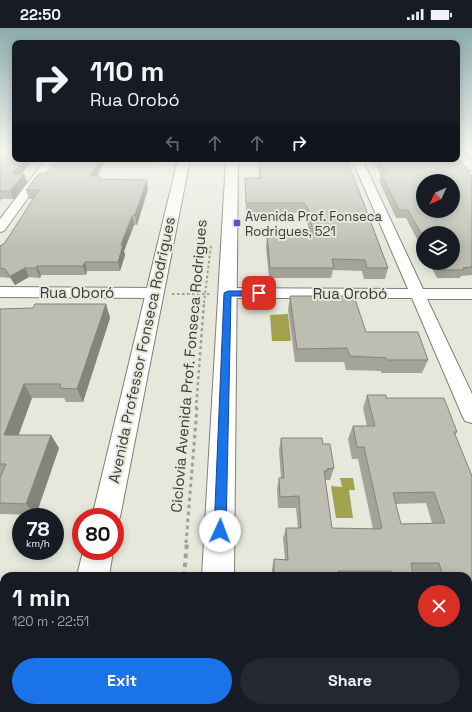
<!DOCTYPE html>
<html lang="en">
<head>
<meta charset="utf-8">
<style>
	body { margin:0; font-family:"Space Grotesk",sans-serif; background:#242831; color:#f1f3f6; height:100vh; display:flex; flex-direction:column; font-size:15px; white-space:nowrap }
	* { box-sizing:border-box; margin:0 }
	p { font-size:13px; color:#9ea1a6 }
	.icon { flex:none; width:22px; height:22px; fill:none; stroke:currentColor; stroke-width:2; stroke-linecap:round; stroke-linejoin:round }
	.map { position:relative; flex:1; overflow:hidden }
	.drawer { position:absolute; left:0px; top:544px; width:472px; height:140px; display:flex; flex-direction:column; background:#171b24; border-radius:12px 12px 0 0; box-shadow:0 2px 10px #0003 }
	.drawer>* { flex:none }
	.guide { position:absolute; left:12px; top:12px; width:448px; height:122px; border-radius:8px; box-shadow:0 2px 10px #0003; background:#171b24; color:#f1f3f6; overflow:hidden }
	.needle { width:26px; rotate:226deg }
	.tools { position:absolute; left:416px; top:146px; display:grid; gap:8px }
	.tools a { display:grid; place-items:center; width:44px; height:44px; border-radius:50%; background:#171b24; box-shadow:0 2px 10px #0003; font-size:20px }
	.speed { position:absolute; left:12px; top:480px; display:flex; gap:8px; font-size:20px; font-weight:700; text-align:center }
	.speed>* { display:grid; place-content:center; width:52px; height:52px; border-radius:50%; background:#171b24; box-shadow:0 2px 10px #0003; line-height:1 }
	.speed small { font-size:10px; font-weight:400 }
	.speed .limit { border:6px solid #d22; background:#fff; color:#111 }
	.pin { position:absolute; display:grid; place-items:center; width:34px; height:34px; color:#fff; margin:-17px; border-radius:8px; box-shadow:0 2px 6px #0006 }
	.me { position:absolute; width:44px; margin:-22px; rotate:2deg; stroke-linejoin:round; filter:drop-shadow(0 0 3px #0008) }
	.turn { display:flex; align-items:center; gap:14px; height:84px; padding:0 12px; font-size:18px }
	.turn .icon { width:52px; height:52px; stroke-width:2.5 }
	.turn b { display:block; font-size:28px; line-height:34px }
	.lanes { display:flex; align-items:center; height:38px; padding:0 12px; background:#0003; justify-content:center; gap:20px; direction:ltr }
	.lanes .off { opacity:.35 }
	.round { display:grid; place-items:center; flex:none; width:42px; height:42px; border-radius:21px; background:#242831 }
	.head { display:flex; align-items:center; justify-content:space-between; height:68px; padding:0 12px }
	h1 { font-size:24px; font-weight:700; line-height:30px }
	.cta { display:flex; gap:8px; margin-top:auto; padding:8px 12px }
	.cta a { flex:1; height:46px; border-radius:24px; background:#1a73e8; color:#fff; font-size:16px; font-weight:700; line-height:46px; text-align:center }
	.cta a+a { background:#242831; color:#f1f3f6 }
	.status { display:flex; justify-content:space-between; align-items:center; height:28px; padding:0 20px; background:#171b24; direction:ltr }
	.status svg { height:11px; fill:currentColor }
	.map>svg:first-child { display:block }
	.green { fill:#d2d39e }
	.water { fill:#a2a150 }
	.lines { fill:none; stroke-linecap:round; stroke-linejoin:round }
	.street-casing { stroke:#7f8075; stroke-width:2 }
	.highway-casing { stroke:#7f8075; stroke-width:2 }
	.path-far3 { stroke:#9e9f96; stroke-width:2; stroke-dasharray:2.5 2.5; stroke-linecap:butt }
	.path-far2 { stroke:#9e9f96; stroke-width:2.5; stroke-dasharray:3 3; stroke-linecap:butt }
	.path-far1 { stroke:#9e9f96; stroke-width:3; stroke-dasharray:3.5 3.5; stroke-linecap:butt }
	.path { stroke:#9e9f96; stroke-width:4; stroke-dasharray:4.5 4.5; stroke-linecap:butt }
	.street { fill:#fff; fill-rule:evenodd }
	.highway { fill:#fff; fill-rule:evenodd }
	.wall { fill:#a3a399; fill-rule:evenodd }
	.shaded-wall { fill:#84847d }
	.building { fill:#bdbdb2; stroke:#84847d; fill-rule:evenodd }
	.route { fill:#1a73e8; stroke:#114b97 }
	.poi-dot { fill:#5c53cb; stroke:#e7e8dc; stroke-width:1.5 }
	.labels { text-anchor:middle; stroke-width:4; stroke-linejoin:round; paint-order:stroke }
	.far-poi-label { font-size:13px; fill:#3b3c37; stroke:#e7e8dc; text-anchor:start }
	.street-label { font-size:15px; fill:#3b3c37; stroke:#e7e8dc }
</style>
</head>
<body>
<div class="status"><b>22:50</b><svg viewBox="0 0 49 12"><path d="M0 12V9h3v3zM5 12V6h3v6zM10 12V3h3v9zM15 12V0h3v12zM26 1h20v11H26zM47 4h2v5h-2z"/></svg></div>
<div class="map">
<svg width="472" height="684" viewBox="0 0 472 684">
	<rect width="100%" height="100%" fill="#e7e8dc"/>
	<!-- green -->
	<path class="green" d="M107 131H157L155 136H104Z"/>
	<!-- water -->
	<path class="water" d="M288 286 291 313H272L270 287Z
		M340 450H353L355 462H349L353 490H336L331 458 342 459Z"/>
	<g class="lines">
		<!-- street casing -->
		<g class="street-casing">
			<path id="street" d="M457 124H464L472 133V142L468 141 457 128Z
				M46 131H56L4 203 0 204V191Z
				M352 131H362L423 261H472V271H427L472 366V395L465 393 462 387 412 270H228L223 268 220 265 223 262 228 260 408 261Z
				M0 259 154 260 159 262 162 265 159 268 154 270 0 269Z"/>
		</g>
		<!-- highway casing -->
		<g class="highway-casing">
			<path id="highway" d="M178 131H190L120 489 115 499V489H92Z
				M226 131H238L234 548H202Z
				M83 523H113L109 548H77Z
				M45 680H83V684H45Z
				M195 680H233V684H195Z"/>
		</g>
		<!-- path-far3 -->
		<path class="path-far3" d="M172 266H211
			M204 275 211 217"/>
		<!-- path-far2 -->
		<path class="path-far2" d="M196 381 204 274"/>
		<!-- path-far1 -->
		<path class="path-far1" d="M186 515 197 380"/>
		<!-- path -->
		<path class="path" d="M184 548 187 514
			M174 680V684"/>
		<!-- street -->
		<use href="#street" class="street"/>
		<!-- highway -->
		<use href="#highway" class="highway"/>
	</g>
	<!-- wall -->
	<path class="wall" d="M0 124 15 131H33L22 146H24L27 154 14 171H2L0 173Z
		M60 131H106L97 148 100 151 148 161 137 197H134L124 223 125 227 120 243H87L86 247H41L40 250 29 249 15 257 10 250 0 249V218L4 216 33 171H29L26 162 50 145Z
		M258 131H347L388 240 385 251H364L362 243 333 242 331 250H269L266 219 267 208H310L306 188H304L303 185H246L245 150H259Z
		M372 131H457L472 148V247L461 248 460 250H437L429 235H453L423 205V223L406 190H396L379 153 381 148Z
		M290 268 366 304 428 332 422 345H381V343L346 342 344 334H295L288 282Z
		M106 276 110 290 83 374H66L64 370H32L18 407 59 420 36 487 1 486H0V450L1 448H0V281L33 280Z
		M367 367 386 370 457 404 455 407 472 448V684H297V680H468V548H431L430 544H412L413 548H272V541L274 531 285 532 283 510 286 500H298L296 480H278L277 461 279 450H281L279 422 281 410 323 416 334 440 330 452H325L332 500 373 501 358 431H352L348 411 353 398H367L363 380ZM426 475 432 495 401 496 395 476Z"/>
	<!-- shaded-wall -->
	<path class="shaded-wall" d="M25 131H33L15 154 12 146Z
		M100 131H106L93 157 90 148Z
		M24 146 27 154 14 171 10 163Z
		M147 152 148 161 137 197 135 187Z
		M132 188 134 197 124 223 125 227 120 243 118 234 121 217Z
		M85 234 87 243 86 247 83 238Z
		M37 238 41 247 40 250 36 240Z
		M25 240 29 249 15 257 10 248Z
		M106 276 110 290 83 374 77 361Z
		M24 356 32 370 14 420 4 407Z
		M51 407 59 420 36 487 26 476Z"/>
	<!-- building -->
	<path class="building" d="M0 124H15V131H25L12 146H24L10 163H0Z
		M60 131H100L90 148H100L99 151 147 152 135 187 132 188 121 217H123L118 234H85L83 238H37L36 240H25L10 248 5 241 0 240V218L4 216 39 162H26L39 145H50Z
		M259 131H347L388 240H367L365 232 332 231 334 240H270L267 208 314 207 307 178H305L304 175H246L245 150H261Z
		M378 131H457L472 148V239L463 240 464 242H440L437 235H453V205H423V209L408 182H399L381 146H385ZM423 153H453V183H423Z
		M290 268H354L366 304H418L428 332H387L386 330 350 328 347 320 297 321Z
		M35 276H106L77 361 59 360 61 356H24L4 407H51L26 476 0 475V450L6 436H0V281L33 280Z
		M367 367H386V370H444L457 404H454L472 448V642L468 629V548H443L439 535H411L413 548H392L391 543H338V548H274V531L288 532 286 500H301L299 468 280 469 279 450H284L281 410H322L323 416H330L334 440 327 441V443H324L332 500 380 501 382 500 364 419H357L353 398H375ZM434 464 445 495 401 496 393 465Z
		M468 669H472V684H301V680H468Z"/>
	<!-- sky -->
	<linearGradient id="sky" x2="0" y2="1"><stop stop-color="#8cacab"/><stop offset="0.56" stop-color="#f4f5ef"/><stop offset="1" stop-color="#f4f5ef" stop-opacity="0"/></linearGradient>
	<rect width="472" height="220" fill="url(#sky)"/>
	<!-- route -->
	<path class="route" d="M228 263H259L263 265 259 268H231L226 503 224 507 220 509 215 507 214 503 224 265Z"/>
	<!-- markers -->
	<rect class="poi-dot" x="233" y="191" width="8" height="8" rx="2"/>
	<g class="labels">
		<!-- far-poi labels -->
		<g class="far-poi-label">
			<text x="245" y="193">Avenida Prof. Fonseca<tspan x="245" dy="15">Rodrigues, 521</tspan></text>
		</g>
		<!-- street labels -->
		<g class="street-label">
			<text x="77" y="270">Rua Oboró</text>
			<text x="350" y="271">Rua Orobó</text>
			<text transform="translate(142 322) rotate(-78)" y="5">Avenida Professor Fonseca Rodrigues</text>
			<text transform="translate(189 338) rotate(-85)" y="5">Ciclovia Avenida Prof. Fonseca Rodrigues</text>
		</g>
	</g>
</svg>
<div class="tools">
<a><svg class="needle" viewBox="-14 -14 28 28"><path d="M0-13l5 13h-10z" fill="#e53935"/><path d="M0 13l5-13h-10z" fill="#9ea1a6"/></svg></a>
<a><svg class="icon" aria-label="layers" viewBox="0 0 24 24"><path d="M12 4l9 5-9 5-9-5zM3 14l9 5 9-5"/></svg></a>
</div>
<div class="speed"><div>78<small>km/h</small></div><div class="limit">80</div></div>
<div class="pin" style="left:259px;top:265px;background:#d93025"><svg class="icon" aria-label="arrive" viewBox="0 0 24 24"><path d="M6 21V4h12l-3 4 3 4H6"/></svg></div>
<svg class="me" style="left:220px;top:503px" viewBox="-20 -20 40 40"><circle r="19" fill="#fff"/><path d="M0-13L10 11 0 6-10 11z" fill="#1a73e8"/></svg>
<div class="guide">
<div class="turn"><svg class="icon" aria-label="right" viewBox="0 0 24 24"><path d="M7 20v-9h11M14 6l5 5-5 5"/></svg><div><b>110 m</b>Rua Orobó</div></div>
<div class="lanes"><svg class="icon off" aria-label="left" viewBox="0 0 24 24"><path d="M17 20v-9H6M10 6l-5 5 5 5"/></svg><svg class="icon off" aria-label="ahead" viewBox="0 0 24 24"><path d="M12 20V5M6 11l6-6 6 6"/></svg><svg class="icon off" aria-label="ahead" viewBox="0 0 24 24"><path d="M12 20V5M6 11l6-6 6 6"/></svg><svg class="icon" aria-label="right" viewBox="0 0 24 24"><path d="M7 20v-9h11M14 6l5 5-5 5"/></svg></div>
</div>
<section class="drawer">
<div class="head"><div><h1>1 min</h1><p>120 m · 22:51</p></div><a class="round" style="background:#d93025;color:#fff"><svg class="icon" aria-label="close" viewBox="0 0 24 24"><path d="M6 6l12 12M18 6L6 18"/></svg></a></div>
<div class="cta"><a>Exit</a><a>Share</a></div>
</section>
</div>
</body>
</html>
